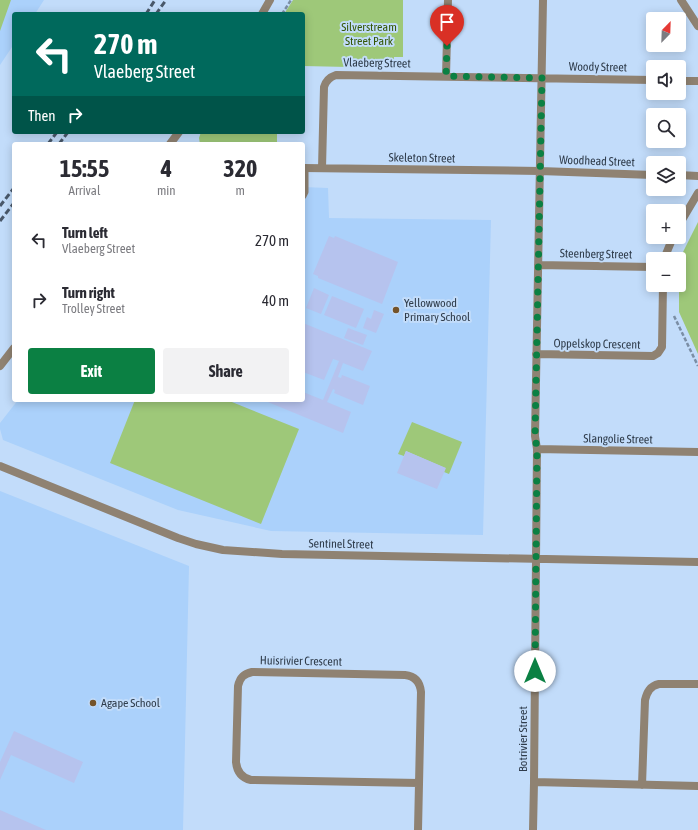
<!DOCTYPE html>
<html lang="en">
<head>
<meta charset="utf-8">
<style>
	body { margin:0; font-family:"Asap Condensed",sans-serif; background:#f2f2f3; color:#2b2b33; height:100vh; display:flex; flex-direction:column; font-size:15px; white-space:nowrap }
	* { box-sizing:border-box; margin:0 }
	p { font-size:13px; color:#7c7c81 }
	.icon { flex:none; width:22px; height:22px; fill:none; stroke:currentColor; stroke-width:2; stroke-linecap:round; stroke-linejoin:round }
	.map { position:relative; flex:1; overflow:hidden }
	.sheet { position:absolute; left:12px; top:142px; width:293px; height:260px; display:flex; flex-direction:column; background:#fff; border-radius:4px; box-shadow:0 2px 10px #0003 }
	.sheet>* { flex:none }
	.banner { position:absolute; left:12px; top:12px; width:293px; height:122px; border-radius:4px; box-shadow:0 2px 10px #0003; background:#00695c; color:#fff; overflow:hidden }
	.needle { width:26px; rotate:23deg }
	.buttons { position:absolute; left:646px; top:12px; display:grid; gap:8px }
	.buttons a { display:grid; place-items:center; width:40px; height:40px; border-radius:4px; background:#fff; box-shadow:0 2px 10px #0003; font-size:20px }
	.pin { position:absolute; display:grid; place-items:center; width:34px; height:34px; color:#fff; margin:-41px -17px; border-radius:50% 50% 50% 0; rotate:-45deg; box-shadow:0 0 4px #0007 }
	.pin .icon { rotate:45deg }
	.me { position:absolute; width:44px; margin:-22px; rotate:0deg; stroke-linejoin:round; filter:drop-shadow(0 0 3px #0008) }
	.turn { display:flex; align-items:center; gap:14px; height:84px; padding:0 16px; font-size:18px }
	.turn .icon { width:52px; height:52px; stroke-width:2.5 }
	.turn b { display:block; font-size:28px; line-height:34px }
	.then { display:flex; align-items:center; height:38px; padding:0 16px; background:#0003; gap:8px; font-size:15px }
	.eta { display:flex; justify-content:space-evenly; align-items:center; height:68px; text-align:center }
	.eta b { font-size:24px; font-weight:700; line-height:28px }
	.button { display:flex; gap:8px; margin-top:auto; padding:8px 16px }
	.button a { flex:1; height:46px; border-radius:4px; background:#0b8043; color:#fff; font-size:16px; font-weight:700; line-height:46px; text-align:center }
	.button a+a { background:#f2f2f3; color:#2b2b33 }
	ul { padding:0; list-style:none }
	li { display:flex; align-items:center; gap:12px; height:60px; padding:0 16px }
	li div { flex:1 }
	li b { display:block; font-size:15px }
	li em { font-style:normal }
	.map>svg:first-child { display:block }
	.built { fill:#abd1fb }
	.green { fill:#9ec879 }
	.building { fill:#b6c3ee }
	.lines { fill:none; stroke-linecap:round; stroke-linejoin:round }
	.path { stroke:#7b8ea5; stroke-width:2.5; stroke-dasharray:4 2; stroke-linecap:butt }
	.service { stroke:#8f8272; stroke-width:7 }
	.minor { stroke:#8f8272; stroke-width:8 }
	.tertiary { stroke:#8f8272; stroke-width:8 }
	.rail { stroke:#49586a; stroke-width:3; stroke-dasharray:6 3; stroke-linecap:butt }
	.route { stroke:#0b8043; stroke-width:7; stroke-dasharray:0 12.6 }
	.poi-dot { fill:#74532a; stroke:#c2dcfa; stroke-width:1.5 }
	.labels { text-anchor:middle; stroke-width:4; stroke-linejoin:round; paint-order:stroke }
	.park-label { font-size:12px; fill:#355705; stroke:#c2dcfa }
	.street-label { font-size:12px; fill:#2f3c4b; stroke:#c2dcfa }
	.poi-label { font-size:12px; fill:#2f3c4b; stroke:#c2dcfa; text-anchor:start }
</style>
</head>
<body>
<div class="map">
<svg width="698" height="830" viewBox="0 0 698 830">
	<rect width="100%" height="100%" fill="#c2dcfa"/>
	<!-- built -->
	<path class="built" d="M0 0H44L35 14H14V44L0 65Z
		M303 187 328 188 329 218 491 220 483 535 271 531 178 510 3 440 0 429V423L18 400H303Z
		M0 491 189 566 183 830H0Z"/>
	<!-- green -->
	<path class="green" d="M0 0H11L0 31Z
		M293 0H403V57H394V68L303 66V14H284Z
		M201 132H277V144H200L199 138Z
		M698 222V354L679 312V265L681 256Z
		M135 400H227L299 429 261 524 110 463Z
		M412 422 462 442 449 474 444 472 445 468 406 451 404 456 398 454Z"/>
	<!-- building -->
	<path class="building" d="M329 236 334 238 335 236 398 262 382 304 318 278V276L313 274Z
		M314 288 329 295 321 314 306 308Z
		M332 296 364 309 356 328 324 315Z
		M374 310 384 314 376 333 363 328 367 317 371 319Z
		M303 323 372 351 363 371 343 363 338 377 341 378 342 375 370 386 363 405 334 393 335 390 333 389 327 402 351 412 343 433 263 400H303V392L323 400 339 361 333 359 324 380 303 372Z
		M348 328 367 335 363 345 344 338Z
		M406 451 446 468 437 489 397 473Z
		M14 731 83 762 74 783 11 755 0 780V762Z
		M0 810 46 830H0Z"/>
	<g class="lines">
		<!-- path -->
		<path class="path" d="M282 14 291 0
			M674 316 698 366"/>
		<!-- service -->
		<path class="service" d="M303 196 305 192V168"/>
		<!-- minor -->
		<path class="minor" d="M681 0 698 26
			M446 76 448 0
			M679 81H698
			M303 168 540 171 653 175
			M322 168 324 87C326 80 330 77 336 75L653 80
			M679 175 698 176
			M679 225 698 193
			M664 259 673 237
			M538 265 653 267
			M536 354 653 356 658 353 662 347 663 285
			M537 449 698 452
			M0 466 178 538 196 544 223 550 282 554 698 562
			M534 782 698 786
			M642 785 645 700C647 692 650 686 659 684H698
			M418 830 421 692C420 682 415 676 405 675L252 672C244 674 240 677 238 686L236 762C237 772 242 778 251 780L419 783
			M533 830 534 782 537 449 535 436 543 0"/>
		<!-- tertiary -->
		<path class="tertiary" d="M262 14 270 0
			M170 144 179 132
			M0 366 14 348"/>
		<!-- rail -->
		<path class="rail" d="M146 14 155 0
			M156 14 166 0
			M48 144 57 132
			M59 144 68 132
			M0 206 14 188
			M0 221 14 203"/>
	</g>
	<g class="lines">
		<!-- route -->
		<path class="route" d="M447 46 446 76 542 78 535 436 537 449 535 671"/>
	</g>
	<!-- markers -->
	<g class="poi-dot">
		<circle cx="396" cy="310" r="4"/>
		<circle cx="93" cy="703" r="4"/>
	</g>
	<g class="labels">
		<!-- park labels -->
		<g class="park-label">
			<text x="369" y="31">Silverstream<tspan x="369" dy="14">Street Park</tspan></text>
		</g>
		<!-- street labels -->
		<g class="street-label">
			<text transform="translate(377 63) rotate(1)" y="4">Vlaeberg Street</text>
			<text transform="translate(598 67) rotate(1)" y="4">Woody Street</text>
			<text transform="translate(422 158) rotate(1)" y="4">Skeleton Street</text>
			<text transform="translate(597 161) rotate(2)" y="4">Woodhead Street</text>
			<text transform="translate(596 254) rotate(1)" y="4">Steenberg Street</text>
			<text transform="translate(597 344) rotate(1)" y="4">Oppelskop Crescent</text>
			<text transform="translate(618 439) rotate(1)" y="4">Slangolie Street</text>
			<text transform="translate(341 544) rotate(1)" y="4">Sentinel Street</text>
			<text transform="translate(301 661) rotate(1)" y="4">Huisrivier Crescent</text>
			<text transform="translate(523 739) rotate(-90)" y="4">Botrivier Street</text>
		</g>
		<!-- poi labels -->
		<g class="poi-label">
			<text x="404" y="307">Yellowwood<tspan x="404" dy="14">Primary School</tspan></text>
			<text x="101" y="707">Agape School</text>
		</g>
	</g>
</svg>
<div class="buttons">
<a><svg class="needle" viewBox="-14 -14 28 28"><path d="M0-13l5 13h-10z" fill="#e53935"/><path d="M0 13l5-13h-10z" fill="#7c7c81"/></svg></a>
<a><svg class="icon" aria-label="sound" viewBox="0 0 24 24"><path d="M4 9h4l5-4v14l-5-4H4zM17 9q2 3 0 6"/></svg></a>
<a><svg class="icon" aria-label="search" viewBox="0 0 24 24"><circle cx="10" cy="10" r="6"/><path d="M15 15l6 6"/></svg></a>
<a><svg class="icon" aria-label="layers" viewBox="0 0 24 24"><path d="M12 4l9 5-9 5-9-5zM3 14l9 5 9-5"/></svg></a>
<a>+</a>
<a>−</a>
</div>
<div class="pin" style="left:447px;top:46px;background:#d93025"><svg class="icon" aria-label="arrive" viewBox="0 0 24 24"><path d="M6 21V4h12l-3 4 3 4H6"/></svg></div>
<svg class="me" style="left:535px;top:671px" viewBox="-20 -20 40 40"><circle r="19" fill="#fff"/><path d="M0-13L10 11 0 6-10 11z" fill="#0b8043"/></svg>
<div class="banner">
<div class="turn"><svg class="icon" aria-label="left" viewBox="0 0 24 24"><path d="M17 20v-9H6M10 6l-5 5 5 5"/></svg><div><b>270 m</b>Vlaeberg Street</div></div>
<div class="then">Then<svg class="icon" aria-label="right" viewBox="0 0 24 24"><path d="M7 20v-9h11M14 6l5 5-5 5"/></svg></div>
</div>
<section class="sheet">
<div class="eta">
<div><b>15:55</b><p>Arrival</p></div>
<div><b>4</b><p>min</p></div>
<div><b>320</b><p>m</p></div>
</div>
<ul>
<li><svg class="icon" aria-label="left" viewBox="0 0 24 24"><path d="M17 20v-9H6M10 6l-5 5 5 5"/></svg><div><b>Turn left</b><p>Vlaeberg Street</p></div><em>270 m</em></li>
<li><svg class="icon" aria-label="right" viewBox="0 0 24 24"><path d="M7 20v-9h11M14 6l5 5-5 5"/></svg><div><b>Turn right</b><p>Trolley Street</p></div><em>40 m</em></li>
</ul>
<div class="button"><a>Exit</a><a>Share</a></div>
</section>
</div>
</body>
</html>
